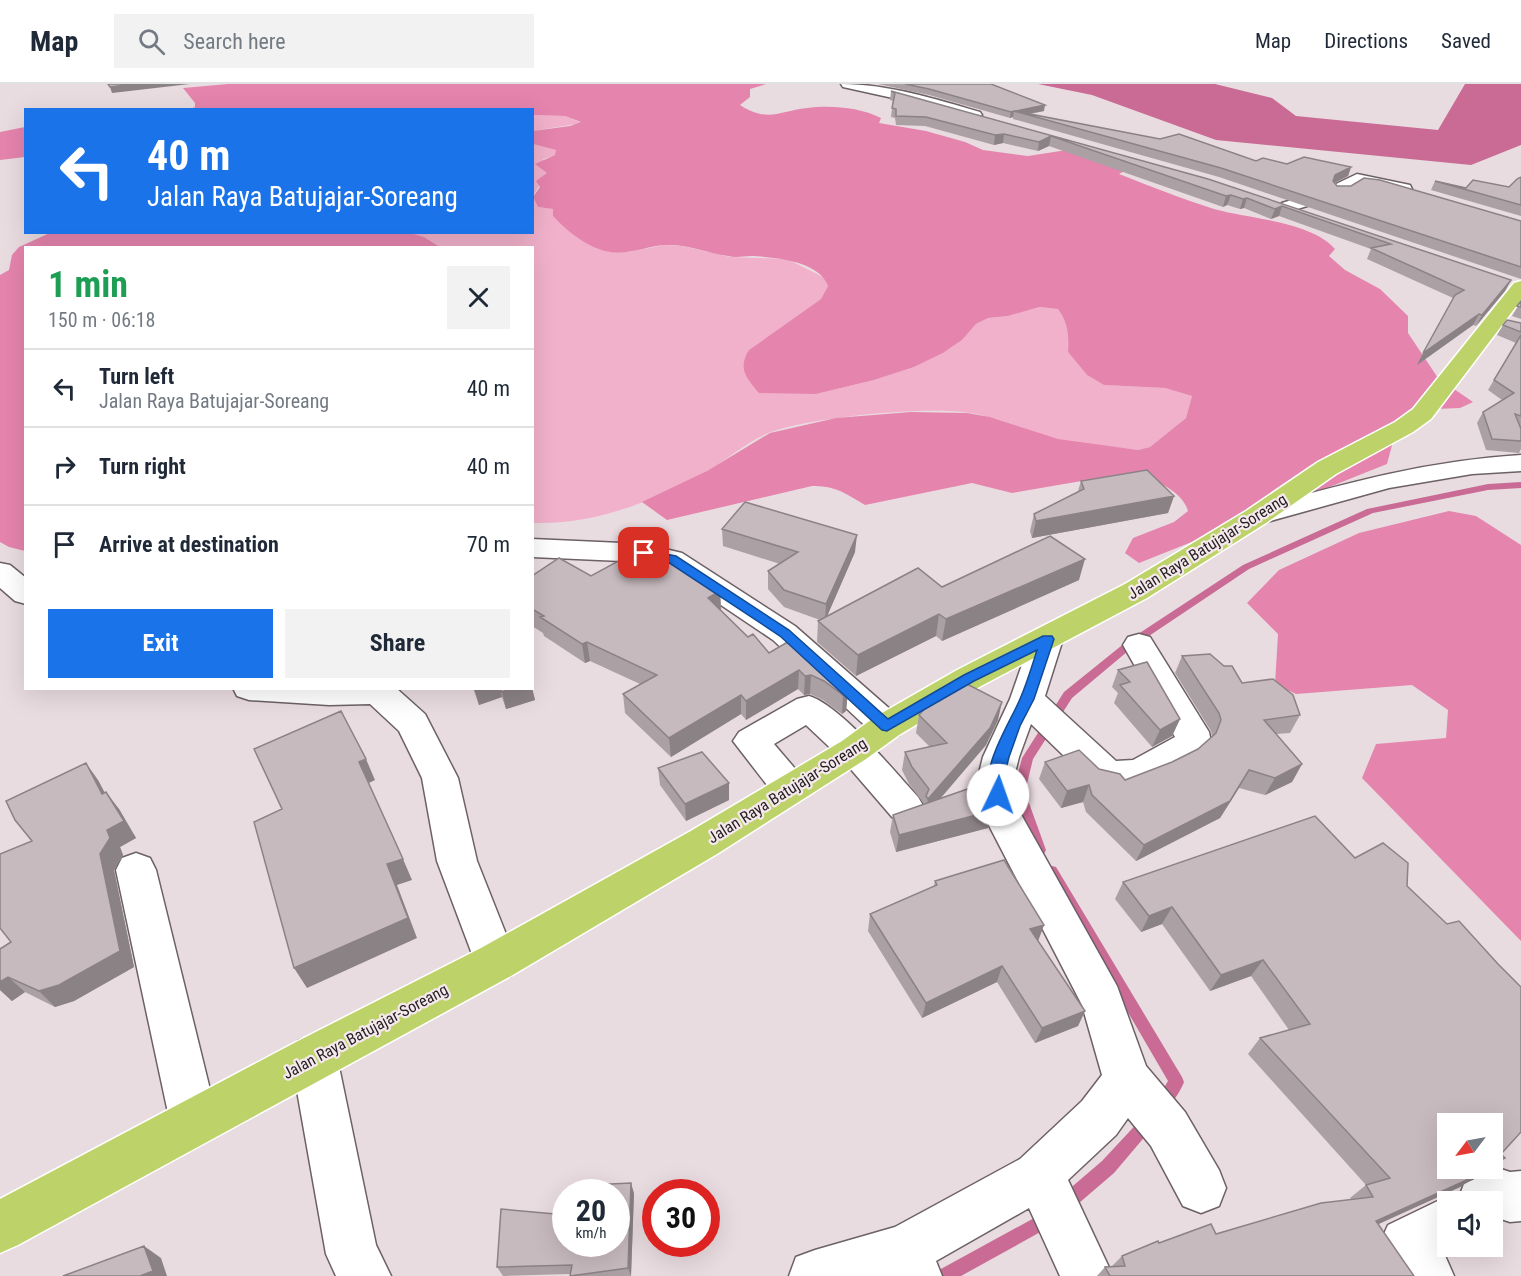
<!DOCTYPE html>
<html lang="en">
<head>
<meta charset="utf-8">
<style>
	body { margin:0; font-family:"Roboto Condensed",sans-serif; background:#f2f2f3; color:#1f2937; height:100vh; display:flex; flex-direction:column; font-size:22px; white-space:nowrap }
	* { box-sizing:border-box; margin:0 }
	p { font-size:20px; color:#747a83 }
	.icon { flex:none; width:33px; height:33px; fill:none; stroke:currentColor; stroke-width:2; stroke-linecap:round; stroke-linejoin:round }
	.map { position:relative; flex:1; overflow:hidden }
	.panel { position:absolute; left:24px; top:162px; width:510px; height:444px; display:flex; flex-direction:column; background:#fff; border-radius:0px; box-shadow:0 6px 24px #0002 }
	.panel>* { flex:none }
	.guide { position:absolute; left:24px; top:24px; width:510px; height:126px; border-radius:0px; box-shadow:0 6px 24px #0002; background:#1a73e8; color:#fff; overflow:hidden }
	.needle { width:39px; rotate:238deg }
	.buttons { position:absolute; left:1437px; top:1029px; display:grid; gap:12px }
	.buttons a { display:grid; place-items:center; width:66px; height:66px; border-radius:0px; background:#fff; box-shadow:0 6px 24px #0002; font-size:30px }
	.speed { position:absolute; left:552px; top:1095px; display:flex; gap:12px; font-size:30px; font-weight:700; text-align:center }
	.speed>* { display:grid; place-content:center; width:78px; height:78px; border-radius:50%; background:#fff; box-shadow:0 6px 24px #0002; line-height:1 }
	.speed small { font-size:15px; font-weight:400 }
	.speed .limit { border:9px solid #d22; background:#fff; color:#111 }
	.pin { position:absolute; display:grid; place-items:center; width:51px; height:51px; color:#fff; margin:-26px; border-radius:12px; box-shadow:0 3px 9px #0006 }
	.me { position:absolute; width:66px; margin:-33px; rotate:3deg; stroke-linejoin:round; filter:drop-shadow(0 0 4px #0008) }
	.turn { display:flex; align-items:center; gap:21px; height:126px; padding:0 24px; font-size:27px }
	.turn .icon { width:78px; height:78px; stroke-width:2.5 }
	.turn b { display:block; font-size:42px; line-height:51px }
	.round { display:grid; place-items:center; flex:none; width:63px; height:63px; border-radius:0px; background:#f2f2f3 }
	.headline { display:flex; align-items:center; justify-content:space-between; height:102px; padding:0 24px }
	h1 { font-size:36px; font-weight:700; line-height:45px; color:#1e9e55 }
	.primary-button { display:flex; gap:12px; margin-top:auto; padding:12px 24px }
	.primary-button a { flex:1; height:69px; border-radius:0px; background:#1a73e8; color:#fff; font-size:24px; font-weight:700; line-height:69px; text-align:center }
	.primary-button a+a { background:#f2f2f3; color:#1f2937 }
	ul { padding:0; list-style:none }
	li { display:flex; align-items:center; gap:18px; height:78px; padding:0 24px; border-top:2px solid #e0e1e3 }
	li div { flex:1 }
	li b { display:block; font-size:22px }
	li em { font-style:normal }
	header { display:flex; align-items:center; gap:36px; box-sizing:border-box; height:84px; padding:0 30px; background:#fff; border-bottom:2px solid #e0e1e3 }
	header strong { font-size:28px }
	nav { display:flex; gap:33px; margin-inline-start:auto; font-size:21px }
	.search { width:420px; height:54px; background:#f2f2f3; display:flex; align-items:center; gap:15px; box-sizing:border-box; padding:0 21px; border-radius:0px; color:#747a83; font-size:22px }
	.map>svg:first-child { display:block }
	.green { fill:#f1b1ca }
	.forest { fill:#e584ad }
	.water { fill:#c96b94 }
	.lines { fill:none; stroke-linecap:round; stroke-linejoin:round }
	.stream { fill:#c96b94; fill-rule:evenodd }
	.minor-casing { stroke:#6c6165; stroke-width:3 }
	.highway-casing { stroke:#fff; stroke-width:3 }
	.minor { fill:#fff; fill-rule:evenodd }
	.highway { fill:#bdd36a; fill-rule:evenodd }
	.wall { fill:#aba0a4 }
	.shaded-wall { fill:#8b8286 }
	.building { fill:#c7babf; stroke:#8b8286; stroke-width:1.5 }
	.route { fill:#1a73e8; stroke:#114b97; stroke-width:1.5 }
	.labels { text-anchor:middle; stroke-width:4.5; stroke-linejoin:round; paint-order:stroke }
	.street-label { font-size:16px; fill:#241f21; stroke:#f6e9ee }
</style>
</head>
<body>
<header>
<strong>Map</strong>
<div class="search"><svg class="icon" aria-label="search" viewBox="0 0 24 24"><circle cx="10" cy="10" r="6"/><path d="M15 15l6 6"/></svg>Search here</div>
<nav><a>Map</a><a>Directions</a><a>Saved</a></nav>
</header>
<div class="map">
<svg width="1521" height="1192" viewBox="0 0 1521 1192">
	<rect width="100%" height="100%" fill="#e9dce0"/>
	<!-- green -->
	<path class="green" d="M533 31 565 32 582 39 533 47Z
		M533 60 556 66V71L543 75 547 89 533 112Z
		M533 113 538 123 554 125 596 164 610 168H629L664 161 682 162 730 173 787 175 825 194 828 202 821 215 749 266 816 310 874 296 914 283 943 269 962 256 976 240 988 234 1008 232 1038 223 1058 225C1068 239 1069 251 1068 268L1087 291 1104 301 1165 304 1192 312 1186 334 1150 363 1138 366C1111 362 1083 361 1057 355 1027 347 1000 333 970 329 922 322 816 333 771 348 749 356 729 374 709 386 654 417 596 441 533 439L532 164 440 163 424 153 407 149 532 148Z"/>
	<!-- forest -->
	<path class="forest" d="M228 0H766L750 5V13L740 21C768 39 779 27 807 24 830 21 859 23 881 34L879 39 926 47 965 58 983 66 1028 72 1067 66 1130 84 1119 90C1150 102 1182 115 1214 125 1249 135 1311 137 1335 165L1329 172 1345 186 1380 205 1408 232V249L1438 294 1473 318 1460 324 1436 325 1399 335 1387 380 1139 479 1125 469 1133 454 1174 438 1188 427C1182 405 1149 393 1128 389L1012 409 972 399 865 421C847 410 834 401 812 402L667 436 642 418 707 387 770 349 836 334 911 328 967 329 990 333 1058 355 1138 366 1150 363 1186 334 1192 312 1165 304 1104 301 1087 291 1068 268C1069 251 1068 239 1058 225L1039 223 1008 232 988 234 976 240 962 256 943 269 914 283 874 296 816 310 759 309C747 294 737 285 749 266L821 215 828 202C820 177 774 173 751 172 744 172 736 174 728 172 707 169 688 160 665 161 647 162 629 171 610 168 589 165 567 147 553 132V125L538 123 533 113 540 103 536 97 547 89 535 80 555 71 556 66 533 60V47L570 42 581 38 565 32 533 31 532 26 190 25 195 23V19L183 4Z
		M25 43V73L0 76V48Z
		M407 148 424 153 440 163 26 164 25 467 9 463 0 458V191L9 186 12 171 19 163 52 148Z
		M1449 427 1476 432 1521 461V857L1362 694 1376 660 1446 654 1448 626 1412 601 1296 610 1275 600 1278 550 1247 519 1279 486 1359 449Z"/>
	<!-- water -->
	<path class="water" d="M1038 0H1215L1272 14 1296 32 1438 46 1465 0H1521V61L1471 81 1216 56 1092 11Z"/>
	<g class="lines">
		<!-- stream -->
		<path class="stream" d="M1521 398V404L1488 406 1373 429 1249 485 1134 562 1072 614 1033 675 1025 708 1046 766 1044 770 1040 771 1036 770 1013 708 1022 674 1064 608 1126 558 1243 481 1367 425 1488 400Z
			M1052 782 1056 783 1182 993 1184 998C1180 1008 1171 1023 1161 1027L1156 1025 1154 1020 1168 997 1048 791 1046 787 1048 783Z
			M1148 1030 1153 1033 1156 1038 1153 1043 1114 1089 1072 1125 1066 1127 1060 1125 1058 1119 1060 1113 1102 1077 1143 1033Z
			M1047 1127 1053 1129 1055 1135 1053 1141 961 1192H937L939 1186Z"/>
		<!-- minor casing -->
		<g class="minor-casing">
			<path id="minor" d="M841 0C889 0 935 15 980 28L982 31 975 35 920 20 843 3Z
				M1357 90 1410 101 1412 105 1404 110 1360 100 1346 109H1334L1332 105 1334 101Z
				M1317 108 1323 109 1325 113 1323 117 1288 128 1282 127 1279 123 1282 119Z
				M1521 371V387L1472 390 1389 404 1256 441 1246 439 1242 433 1246 427C1340 401 1423 377 1521 371Z
				M532 455 644 460 682 469 795 542 899 633 904 642 899 651 887 655 875 651 773 556 663 482 644 478 532 473Z
				M0 479 10 481 26 494V520L15 517 0 504Z
				M1047 544 1058 547 1063 555 1045 612 1116 677 1133 676 1175 653 1123 561 1128 553 1139 550 1150 553 1209 648C1209 649 1211 656 1210 657 1206 678 1151 701 1131 705 1119 707 1106 705 1094 701L1031 640 1019 673 1013 697 1018 725 1117 902 1146 982 1185 1028 1219 1086 1226 1104 1219 1122 1201 1129 1183 1122 1151 1062 1128 1034 1116 1051 1068 1096 1113 1192H1060L1029 1124 936 1177 942 1192H789L796 1173 815 1166 895 1143 1020 1075 1082 1017 1102 991 1082 921 981 726 977 697 983 673 1010 615 1031 555 1036 547Z
				M233 604H396L425 630 458 694 477 777 517 878 511 892 496 897 481 892 475 878 437 777 422 694 399 647 370 620 329 621 249 616 237 612Z
				M809 612C840 621 894 687 918 713L924 723 918 733 905 738 892 733 842 675 806 641 774 660 803 694 808 704 803 714 790 718 777 714 733 657 739 648 797 615Z
				M136 769 150 774 156 786 218 1038 211 1055 194 1062 177 1055 170 1038 116 786 122 774Z
				M314 951 330 957 337 973 376 1161 391 1192H336L326 1170 291 973 298 957Z
				M1498 1084 1510 1088 1521 1087V1137L1510 1138 1501 1135 1492 1139V1118H1448V1162H1452L1443 1167 1454 1192H1397L1380 1159 1388 1141 1448 1112 1458 1116 1464 1100Z"/>
		</g>
		<!-- highway casing -->
		<g class="highway-casing">
			<path id="highway" d="M1521 197V216L1431 335 1413 348 1336 390 1266 439 1147 514 981 602 899 651 866 675 717 770 511 892 18 1161 0 1169V1115L298 957 481 864 689 748 842 657 875 633 957 586 1125 500 1246 427 1318 378 1395 338 1413 325 1514 199Z"/>
		</g>
		<!-- minor -->
		<use href="#minor" class="minor"/>
		<!-- highway -->
		<use href="#highway" class="highway"/>
	</g>
	<!-- wall -->
	<path class="wall" d="M878 0H991L1044 27 1030 30 1256 77 1287 80 1351 83 1348 92 1335 99 1337 102 1521 137V195L1219 93 1013 35V33L1010 34 929 11Z
		M891 7 1208 95 1511 196 1505 207 1476 242 1473 241 1417 281 1453 214 1367 175 1371 165 1279 132 1271 135 1244 124 1240 125 1227 121 1223 123 1049 62 1038 67 1003 59 994 61 925 42 896 41 895 34 891 33 893 17 890 16Z
		M1521 93V132L1431 106 1435 97 1466 104 1509 103Z
		M1521 217V235L1512 232Z
		M1521 239V365L1519 369 1486 366 1477 339 1483 328 1502 316 1488 306 1516 259 1497 251 1503 241Z
		M1081 397 1174 412 1168 429 1032 454 1030 447 1034 430 1078 407Z
		M722 445 855 468 827 532 942 503 1079 496 942 557 936 552 856 592 817 558 818 537 820 536 784 523 768 505V487L780 480 723 462Z
		M532 492H591L720 507 721 526 748 553 769 569 848 608 846 627 842 630 823 616 810 610 804 611 798 605 746 636 741 630 671 673 625 629 623 610 640 600 590 577 585 579 544 552 543 549 532 542Z
		M1182 572 1242 599 1300 631 1290 649 1276 650 1302 680 1292 698 1265 711 1239 704 1220 734 1136 777 1086 728 1083 718 1061 724 1039 695 1045 678 1099 685 1125 696 1172 678 1198 665 1212 653 1211 647 1175 589Z
		M1118 586 1180 635 1172 652 1152 663 1114 619 1118 609 1112 603Z
		M473 604H532L535 616 506 625 502 613 479 621Z
		M919 631 998 636 986 661 941 714 992 727 988 744 896 768 890 748 893 731 924 720 909 700 902 686 905 668 930 663 916 649Z
		M658 684 729 699V716L686 737 660 701Z
		M98 696 105 709 119 725 136 754 120 763 123 771 114 786 134 883 74 917 55 923 25 908 12 917 0 906 11 858 32 757Z
		M1355 774 1407 802 1485 1088 1478 1091 1460 1103 1378 1140 1414 1192H1097L1105 1183 1112 1182 1122 1172 1159 1159 1216 1150 1351 1115 1350 1114 1366 1101 1248 970 1260 954 1289 946 1251 892 1210 907 1162 840 1141 848 1115 815 1123 798Z
		M935 797 1044 841 1038 857 1085 927 1078 942 1035 959 997 898 922 934 868 847 870 830 934 802Z
		M634 1109 631 1192H570V1190L503 1192 497 1183 566 1160Z"/>
	<!-- shaded-wall -->
	<path class="shaded-wall" d="M134 0H190L112 9 110 3Z
		M1045 21 1044 27 1027 30 1016 27Z
		M1014 27 1013 33 1010 34 1011 28Z
		M1004 50 1003 59 994 61 995 51Z
		M1051 52 1049 62 1038 67 1039 58Z
		M1351 83 1348 92 1332 100 1335 91Z
		M1231 111 1227 121 1223 123 1226 112Z
		M1247 114 1244 124 1240 125 1243 115Z
		M1282 122 1279 132 1271 135 1275 125Z
		M1511 196 1505 207 1476 242 1482 231Z
		M1479 230 1473 241 1417 281 1423 269Z
		M1174 412 1168 429 1032 454 1036 437Z
		M857 451 855 468 825 537 826 520Z
		M1085 475 1079 496 942 557 946 535Z
		M720 507 721 526 709 533 708 514Z
		M939 530 936 552 856 592 858 571Z
		M587 558 590 577 585 579 582 560Z
		M799 586 798 605 746 636V617Z
		M811 591 810 610 804 611 805 592Z
		M474 604H500L502 613 479 621Z
		M512 604H532L535 616 506 625 502 608Z
		M848 608 846 627 842 630 843 611Z
		M741 611V630L671 673 669 654Z
		M1002 618 998 636 986 661 925 732 928 715Z
		M1180 635 1172 652 1152 663 1160 646Z
		M366 675 375 696 369 699 359 678Z
		M86 679 98 696 114 727 102 710Z
		M1302 680 1292 698 1265 711 1275 694Z
		M1249 686 1239 704 1220 734 1136 777 1144 761Z
		M729 699V716L686 737 685 720Z
		M1089 701 1083 718 1061 724 1067 707Z
		M106 708 119 725 136 754 120 763 123 771 114 786 134 883 74 917 55 923 39 907 100 770 107 746Z
		M992 727 988 744 896 768 899 751Z
		M403 775 412 796 397 801 417 854 307 904 294 884 387 780Z
		M1172 823 1162 840 1141 848 1149 832Z
		M1044 841 1038 857 1030 845Z
		M1263 876 1251 892 1210 907 1221 891Z
		M1002 882 997 898 922 934 926 919Z
		M8 893 25 908 12 917 0 906V898Z
		M1085 927 1078 942 1035 959 1042 944Z
		M1482 1084H1489L1478 1091 1460 1103 1359 1149 1376 1137Z
		M631 1099 634 1109 631 1192 628 1184Z
		M144 1162 161 1174 167 1192H140Z"/>
	<!-- building -->
	<path class="building" d="M108 0H134L110 3Z
		M905 0H991L1045 21 1016 27H1014L1011 28 929 5Z
		M891 7 1208 95 1511 196 1482 231 1479 230 1423 269 1455 211 1464 206 1371 164 1391 160 1282 122 1275 125 1247 114 1243 115 1231 111 1226 112 1051 52 1039 58 1004 50 995 51 926 33 896 32V25L892 24 895 9Z
		M1014 27 1160 55 1179 50 1256 77 1263 74 1287 80 1304 73 1351 83 1335 91 1333 97 1337 102H1351L1364 94 1380 96 1521 137V183L1221 84Z
		M1521 93V121L1435 97 1466 104 1473 96 1509 103 1517 95Z
		M1521 217V223L1517 222Z
		M1507 236 1521 239V248L1503 241Z
		M1521 251V332L1515 330 1521 345V357L1492 355 1483 328 1514 309 1494 296Z
		M1147 386 1174 412 1036 437 1034 430 1084 405 1081 397Z
		M745 418 857 451 826 520 784 506 768 487 798 468 722 445Z
		M1050 452 1085 475 946 535 939 530 858 571 818 537 918 484 942 503Z
		M646 462 660 465 720 507 708 514 748 553 753 550 769 569 791 556 848 608 843 611 824 597 811 591 805 592 799 586 746 617 741 611 669 654 623 610 657 591 587 558 582 560 540 533 544 532 532 525V492L559 474 591 492Z
		M1210 570 1224 582H1232L1242 599 1273 595 1293 611 1300 631 1264 636 1302 680 1275 694 1249 686 1230 717 1144 761 1092 711 1089 701 1067 707 1045 678 1079 666 1099 685 1120 690 1125 696 1172 678 1198 665 1216 649 1221 636 1219 629 1182 572Z
		M1147 578 1180 635 1160 646 1120 601 1130 598 1118 586Z
		M965 599 1002 618 990 644 928 715 926 712 929 705 912 683 905 668 947 659 919 631 929 620Z
		M500 604H512L502 608Z
		M341 627 366 675 359 678 403 775 387 780 408 834 294 884 254 738 282 725 254 665Z
		M702 668 729 699 685 720 658 684Z
		M86 679 102 710 106 708 124 737 107 746 110 754 100 770 120 867 59 901 39 907 8 893 0 898V865L11 858 0 844V770L32 757 15 736 6 717Z
		M979 701 992 727 899 751 893 731Z
		M1315 732 1355 774 1383 759 1408 779 1407 802 1447 840 1459 837 1498 880 1521 903V1048L1501 1070 1505 1074 1492 1080V1040H1448V1084H1482L1480 1090 1376 1137 1414 1192H1110L1105 1183 1125 1182 1122 1172 1158 1157 1159 1159 1211 1140 1216 1150 1321 1119 1373 1113 1366 1101 1390 1094 1260 954 1310 940 1263 876 1221 891 1172 823 1149 832 1123 798Z
		M1004 776 1044 841 1030 845 1085 927 1042 944 1002 882 926 919 870 830 937 801 935 797Z
		M631 1099 628 1184 570 1192 572 1181 497 1183 501 1125 566 1131V1160H616V1108H591L590 1101Z
		M144 1162 153 1187 140 1192H63Z"/>
	<!-- route -->
	<path class="route" d="M644 466 676 472 789 546 888 635 964 591 1043 552H1052L1054 555 1034 615 1020 642 1009 673 1003 697 1005 711 1003 716H992C977 687 1009 641 1020 615 1027 599 1032 582 1037 566L974 597 887 647 882 646 780 552 668 478 640 472 638 469Z"/>
	<g class="labels">
		<!-- street labels -->
		<g class="street-label">
			<text transform="translate(1207 462) rotate(-32)" y="6">Jalan Raya Batujajar-Soreang</text>
			<text transform="translate(787 706) rotate(-32)" y="6">Jalan Raya Batujajar-Soreang</text>
			<text transform="translate(365 947) rotate(-28)" y="6">Jalan Raya Batujajar-Soreang</text>
		</g>
	</g>
</svg>
<div class="buttons">
<a><svg class="needle" viewBox="-14 -14 28 28"><path d="M0-13l5 13h-10z" fill="#e53935"/><path d="M0 13l5-13h-10z" fill="#747a83"/></svg></a>
<a><svg class="icon" aria-label="sound" viewBox="0 0 24 24"><path d="M4 9h4l5-4v14l-5-4H4zM17 9q2 3 0 6"/></svg></a>
</div>
<div class="speed"><div>20<small>km/h</small></div><div class="limit">30</div></div>
<div class="pin" style="left:644px;top:469px;background:#d93025"><svg class="icon" aria-label="arrive" viewBox="0 0 24 24"><path d="M6 21V4h12l-3 4 3 4H6"/></svg></div>
<svg class="me" style="left:998px;top:711px" viewBox="-20 -20 40 40"><circle r="19" fill="#fff"/><path d="M0-13L10 11 0 6-10 11z" fill="#1a73e8"/></svg>
<div class="guide">
<div class="turn"><svg class="icon" aria-label="left" viewBox="0 0 24 24"><path d="M17 20v-9H6M10 6l-5 5 5 5"/></svg><div><b>40 m</b>Jalan Raya Batujajar-Soreang</div></div>
</div>
<section class="panel">
<div class="headline"><div><h1>1 min</h1><p>150 m · 06:18</p></div><a class="round"><svg class="icon" aria-label="close" viewBox="0 0 24 24"><path d="M6 6l12 12M18 6L6 18"/></svg></a></div>
<ul>
<li><svg class="icon" aria-label="left" viewBox="0 0 24 24"><path d="M17 20v-9H6M10 6l-5 5 5 5"/></svg><div><b>Turn left</b><p>Jalan Raya Batujajar-Soreang</p></div><em>40 m</em></li>
<li><svg class="icon" aria-label="right" viewBox="0 0 24 24"><path d="M7 20v-9h11M14 6l5 5-5 5"/></svg><div><b>Turn right</b></div><em>40 m</em></li>
<li><svg class="icon" aria-label="arrive" viewBox="0 0 24 24"><path d="M6 21V4h12l-3 4 3 4H6"/></svg><div><b>Arrive at destination</b></div><em>70 m</em></li>
</ul>
<div class="primary-button"><a>Exit</a><a>Share</a></div>
</section>
</div>
</body>
</html>
